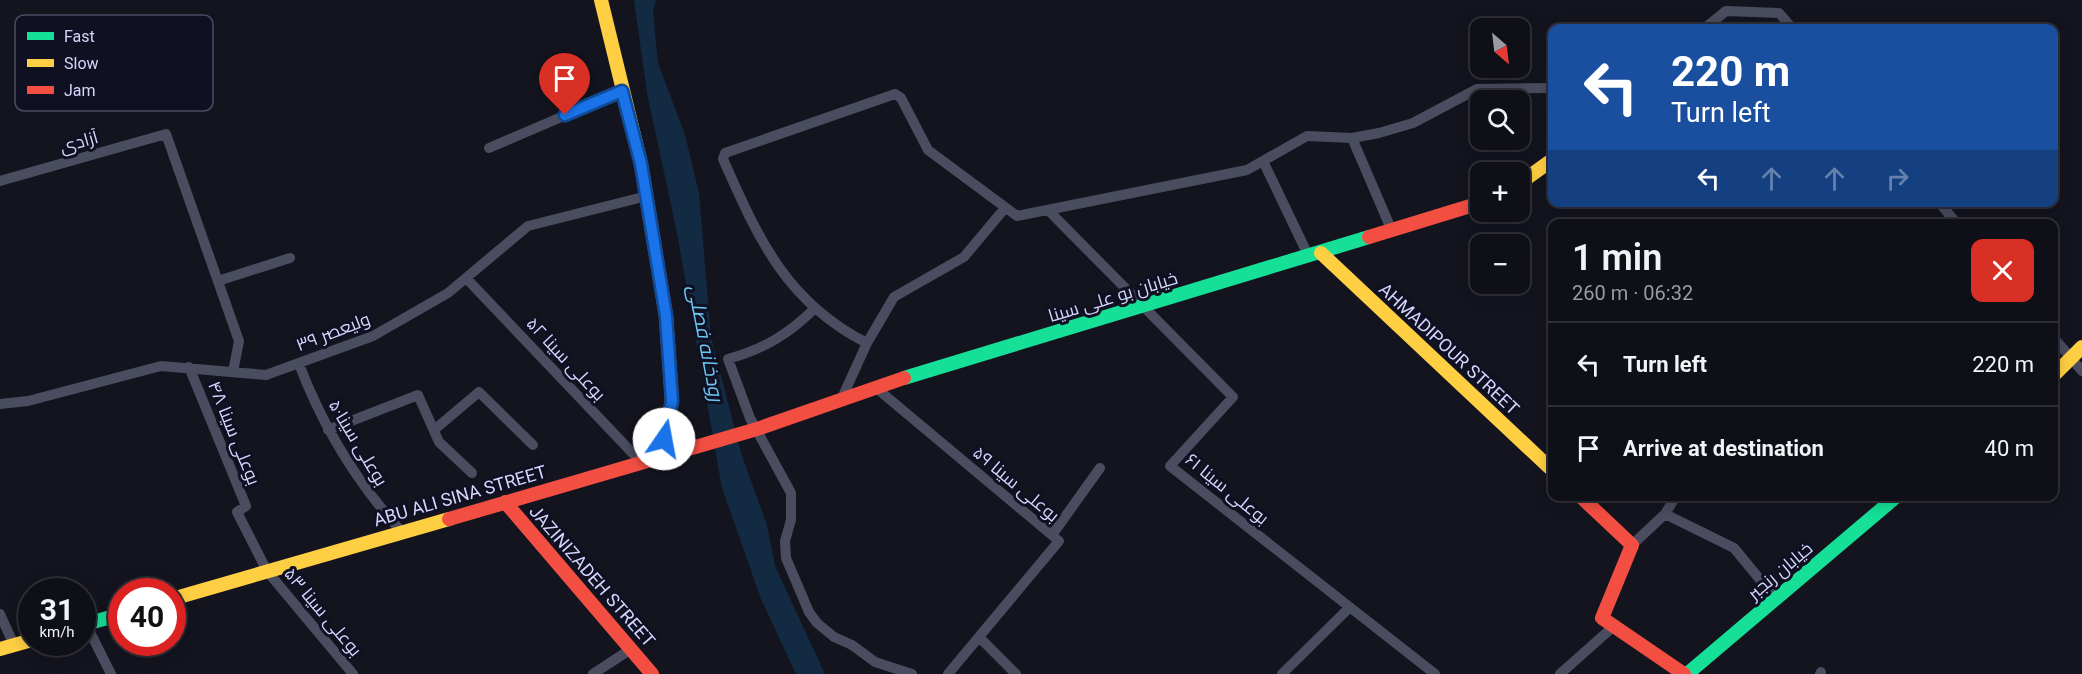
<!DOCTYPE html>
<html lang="en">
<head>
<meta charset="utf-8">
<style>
	body { margin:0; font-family:Roboto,Cairo,sans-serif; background:#1d1d24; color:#f1f3f6; height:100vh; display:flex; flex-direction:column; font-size:22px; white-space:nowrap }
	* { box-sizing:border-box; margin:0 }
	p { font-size:20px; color:#9b9ca1 }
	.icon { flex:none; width:33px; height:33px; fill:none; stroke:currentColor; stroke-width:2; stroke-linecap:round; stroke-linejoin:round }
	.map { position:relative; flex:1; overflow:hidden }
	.panel { position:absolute; left:1548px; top:219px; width:510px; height:282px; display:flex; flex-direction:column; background:#0f0f17; border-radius:12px; box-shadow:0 3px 15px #0003,0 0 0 2px #2f2f36 }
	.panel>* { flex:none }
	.guide { position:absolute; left:1548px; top:24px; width:510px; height:183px; border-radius:12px; box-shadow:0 3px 15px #0003,0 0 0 2px #2f2f36; background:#1a4fa0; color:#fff; overflow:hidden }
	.needle { width:39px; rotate:152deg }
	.buttons { position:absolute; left:1470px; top:18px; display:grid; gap:12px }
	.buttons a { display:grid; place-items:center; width:60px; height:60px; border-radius:12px; background:#0f0f17; box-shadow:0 3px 15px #0003,0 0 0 2px #2f2f36; font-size:30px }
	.speed { position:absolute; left:18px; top:578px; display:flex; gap:12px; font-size:30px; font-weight:700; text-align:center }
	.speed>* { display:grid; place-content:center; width:78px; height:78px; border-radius:50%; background:#0f0f17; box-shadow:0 3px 15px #0003,0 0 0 2px #2f2f36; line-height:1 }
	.speed small { font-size:15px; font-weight:400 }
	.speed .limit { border:9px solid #d22; background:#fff; color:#111 }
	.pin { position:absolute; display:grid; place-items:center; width:51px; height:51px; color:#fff; margin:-62px -26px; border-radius:50% 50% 50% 0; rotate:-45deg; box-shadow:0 0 6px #0007 }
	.pin .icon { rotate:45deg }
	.me { position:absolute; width:66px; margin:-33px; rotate:12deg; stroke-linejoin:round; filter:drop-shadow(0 0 4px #0008) }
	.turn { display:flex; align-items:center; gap:21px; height:126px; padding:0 24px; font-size:27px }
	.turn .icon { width:78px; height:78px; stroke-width:2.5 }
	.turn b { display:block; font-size:42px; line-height:51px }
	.lanes { display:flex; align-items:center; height:57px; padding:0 24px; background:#0003; justify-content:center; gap:30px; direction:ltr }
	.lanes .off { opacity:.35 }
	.round { display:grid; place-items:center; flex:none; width:63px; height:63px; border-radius:12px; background:#1d1d24 }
	.head { display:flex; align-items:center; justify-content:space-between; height:102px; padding:0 24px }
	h1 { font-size:36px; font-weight:600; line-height:45px }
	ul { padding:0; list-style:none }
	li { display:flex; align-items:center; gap:18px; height:84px; padding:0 24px; border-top:2px solid #2f2f36 }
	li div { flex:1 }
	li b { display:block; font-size:22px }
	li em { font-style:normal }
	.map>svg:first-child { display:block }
	.water { fill:#122a42 }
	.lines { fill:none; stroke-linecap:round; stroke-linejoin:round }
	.street { stroke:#4a4c5f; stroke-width:10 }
	.fast { stroke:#16e098; stroke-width:14 }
	.slow { stroke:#ffcf43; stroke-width:14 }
	.jam { stroke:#f24e42; stroke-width:14 }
	.route-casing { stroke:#114b97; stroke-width:15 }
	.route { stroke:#1a73e8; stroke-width:10 }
	.labels { text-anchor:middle; stroke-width:6; stroke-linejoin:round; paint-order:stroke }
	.street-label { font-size:18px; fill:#d5d6fc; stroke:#101023 }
	.water-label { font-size:20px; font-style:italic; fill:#6bc8f3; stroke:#101023 }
	.key { fill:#101023; stroke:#4b4b64; stroke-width:1.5 }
	.key-label { font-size:16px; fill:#d5d6fc }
</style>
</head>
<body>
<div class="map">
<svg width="2082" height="674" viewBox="0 0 2082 674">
	<rect width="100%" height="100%" fill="#14141f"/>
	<!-- water -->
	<path class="water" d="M634 0H656L653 12 658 63 685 135 699 193 711 337 741 453 767 525 775 566 825 674H796L761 599 722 488 677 233 647 93Z"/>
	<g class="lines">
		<!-- street -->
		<path class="street" d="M1705 28 1726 11 1779 13 1792 28
			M1352 138 1392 231
			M489 148 622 91
			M1263 161 1309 257
			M0 181 166 134 239 341 233 372
			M1939 202 1957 224
			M1048 210 1233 397 1170 466 1435 674
			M466 278 641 462
			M218 281 290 258
			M815 308C789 334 764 349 728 359L750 418 791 493V520L785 541 786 558 809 612 817 623 834 637 852 645 875 662 912 674
			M2054 338 2082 371
			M867 343C786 302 758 238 723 159L725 153 895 94 901 98 928 150 1017 216 1247 170 1307 136 1352 138 1379 133 1413 123 1477 89 1552 88
			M299 364C323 427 356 482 402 532
			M189 367 246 506 237 512 267 571 353 674
			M875 387 1059 541 948 674
			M841 400 867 343 894 297 964 257 1005 208
			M0 404 28 401 161 366 266 375 373 336 448 293 528 226 647 196
			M328 430 418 395 439 442 472 473
			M434 430 479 392 533 445
			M1665 514 1734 548 1776 599
			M1052 535 1100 468
			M1632 545 1665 514 1676 496
			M0 614 14 645
			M86 624 111 674
			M979 637 1016 674
			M593 674 631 649
			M1282 674 1350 607
			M1560 674 1614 626
			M1820 674 1821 672"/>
		<!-- fast -->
		<path class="fast" d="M904 378 1369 237
			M82 625 122 614
			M1687 674 1897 496"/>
		<!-- slow -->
		<path class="slow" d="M601 0 641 164 666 316 672 401 660 457
			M1520 183 1552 160
			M1321 253 1552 470
			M2054 375 2082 347
			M172 599 449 519
			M0 649 32 640"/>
		<!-- jam -->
		<path class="jam" d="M1369 237 1480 203
			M1580 496 1632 545 1602 618 1684 674
			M505 502 652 674
			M449 519 757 429 904 378"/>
	</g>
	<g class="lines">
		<!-- route casing -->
		<g class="route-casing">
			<path id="route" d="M565 115 622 91 641 164 666 316 672 401 664 439"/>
		</g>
		<!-- route -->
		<use href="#route" class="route"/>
	</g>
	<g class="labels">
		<!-- street labels -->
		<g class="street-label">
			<text transform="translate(79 142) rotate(-16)" y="6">آزادی</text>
			<text transform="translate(1113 297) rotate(-17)" y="6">خیابان بو علی سینا</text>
			<text transform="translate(333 332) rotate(-21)" y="6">ولیعصر ۳۹</text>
			<text transform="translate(1449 349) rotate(43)" y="6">AHMADIPOUR STREET</text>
			<text transform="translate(566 359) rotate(47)" y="6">بوعلی سینا ۵۲</text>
			<text transform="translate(234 433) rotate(68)" y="6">بوعلی سینا ۴۸</text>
			<text transform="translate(358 443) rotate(59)" y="6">بوعلی سینا۵۰</text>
			<text transform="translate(1016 484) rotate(40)" y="6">بوعلی سینا ۵۹</text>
			<text transform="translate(1227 489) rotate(39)" y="6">بوعلی سینا ۶۱</text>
			<text transform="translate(460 496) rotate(-16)" y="6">ABU ALI SINA STREET</text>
			<text transform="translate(1780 571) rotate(-40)" y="6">خیابان رنجبر</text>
			<text transform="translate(592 576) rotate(49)" y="6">JAZINIZADEH STREET</text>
			<text transform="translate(323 612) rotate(50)" y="6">بوعلی سینا ۵۳</text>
		</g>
		<!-- water labels -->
		<g class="water-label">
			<text transform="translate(706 343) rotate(79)" y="7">رودخانه فصلی</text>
		</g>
	</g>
	<!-- legend -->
	<rect x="15" y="15" width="198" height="96" rx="9" class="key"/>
	<rect x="27" y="32" width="27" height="8" fill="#16e098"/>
	<rect x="27" y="59" width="27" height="8" fill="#ffcf43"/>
	<rect x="27" y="86" width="27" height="8" fill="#f24e42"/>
	<g class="key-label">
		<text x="64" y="42">Fast</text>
		<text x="64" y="69">Slow</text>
		<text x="64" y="96">Jam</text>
	</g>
</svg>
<div class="buttons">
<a><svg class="needle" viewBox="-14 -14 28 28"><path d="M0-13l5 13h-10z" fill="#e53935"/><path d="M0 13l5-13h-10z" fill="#9b9ca1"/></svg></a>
<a><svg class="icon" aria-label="search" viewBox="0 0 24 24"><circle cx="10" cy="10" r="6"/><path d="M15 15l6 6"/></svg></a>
<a>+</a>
<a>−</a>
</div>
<div class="speed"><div>31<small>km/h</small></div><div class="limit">40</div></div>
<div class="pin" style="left:565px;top:115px;background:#d93025"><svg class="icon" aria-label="arrive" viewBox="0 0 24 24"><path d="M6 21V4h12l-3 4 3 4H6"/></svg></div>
<svg class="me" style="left:664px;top:439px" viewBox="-20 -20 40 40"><circle r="19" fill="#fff"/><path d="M0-13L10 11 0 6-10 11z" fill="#1a73e8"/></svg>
<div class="guide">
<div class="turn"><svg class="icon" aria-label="left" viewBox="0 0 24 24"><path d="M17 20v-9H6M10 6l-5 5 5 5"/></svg><div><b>220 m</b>Turn left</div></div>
<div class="lanes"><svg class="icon" aria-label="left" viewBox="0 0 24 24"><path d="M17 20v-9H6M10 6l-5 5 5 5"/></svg><svg class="icon off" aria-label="ahead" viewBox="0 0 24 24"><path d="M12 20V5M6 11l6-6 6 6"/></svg><svg class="icon off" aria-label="ahead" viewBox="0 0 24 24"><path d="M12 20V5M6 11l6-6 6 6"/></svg><svg class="icon off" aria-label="right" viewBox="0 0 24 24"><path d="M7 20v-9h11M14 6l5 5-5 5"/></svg></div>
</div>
<section class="panel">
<div class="head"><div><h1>1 min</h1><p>260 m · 06:32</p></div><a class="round" style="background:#d93025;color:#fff"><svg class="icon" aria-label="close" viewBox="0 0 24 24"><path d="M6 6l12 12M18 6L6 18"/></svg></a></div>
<ul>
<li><svg class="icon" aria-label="left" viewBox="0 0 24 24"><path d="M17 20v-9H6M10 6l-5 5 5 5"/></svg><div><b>Turn left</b></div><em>220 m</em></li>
<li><svg class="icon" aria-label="arrive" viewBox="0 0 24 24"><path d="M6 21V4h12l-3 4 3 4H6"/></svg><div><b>Arrive at destination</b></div><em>40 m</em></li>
</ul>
</section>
</div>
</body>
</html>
